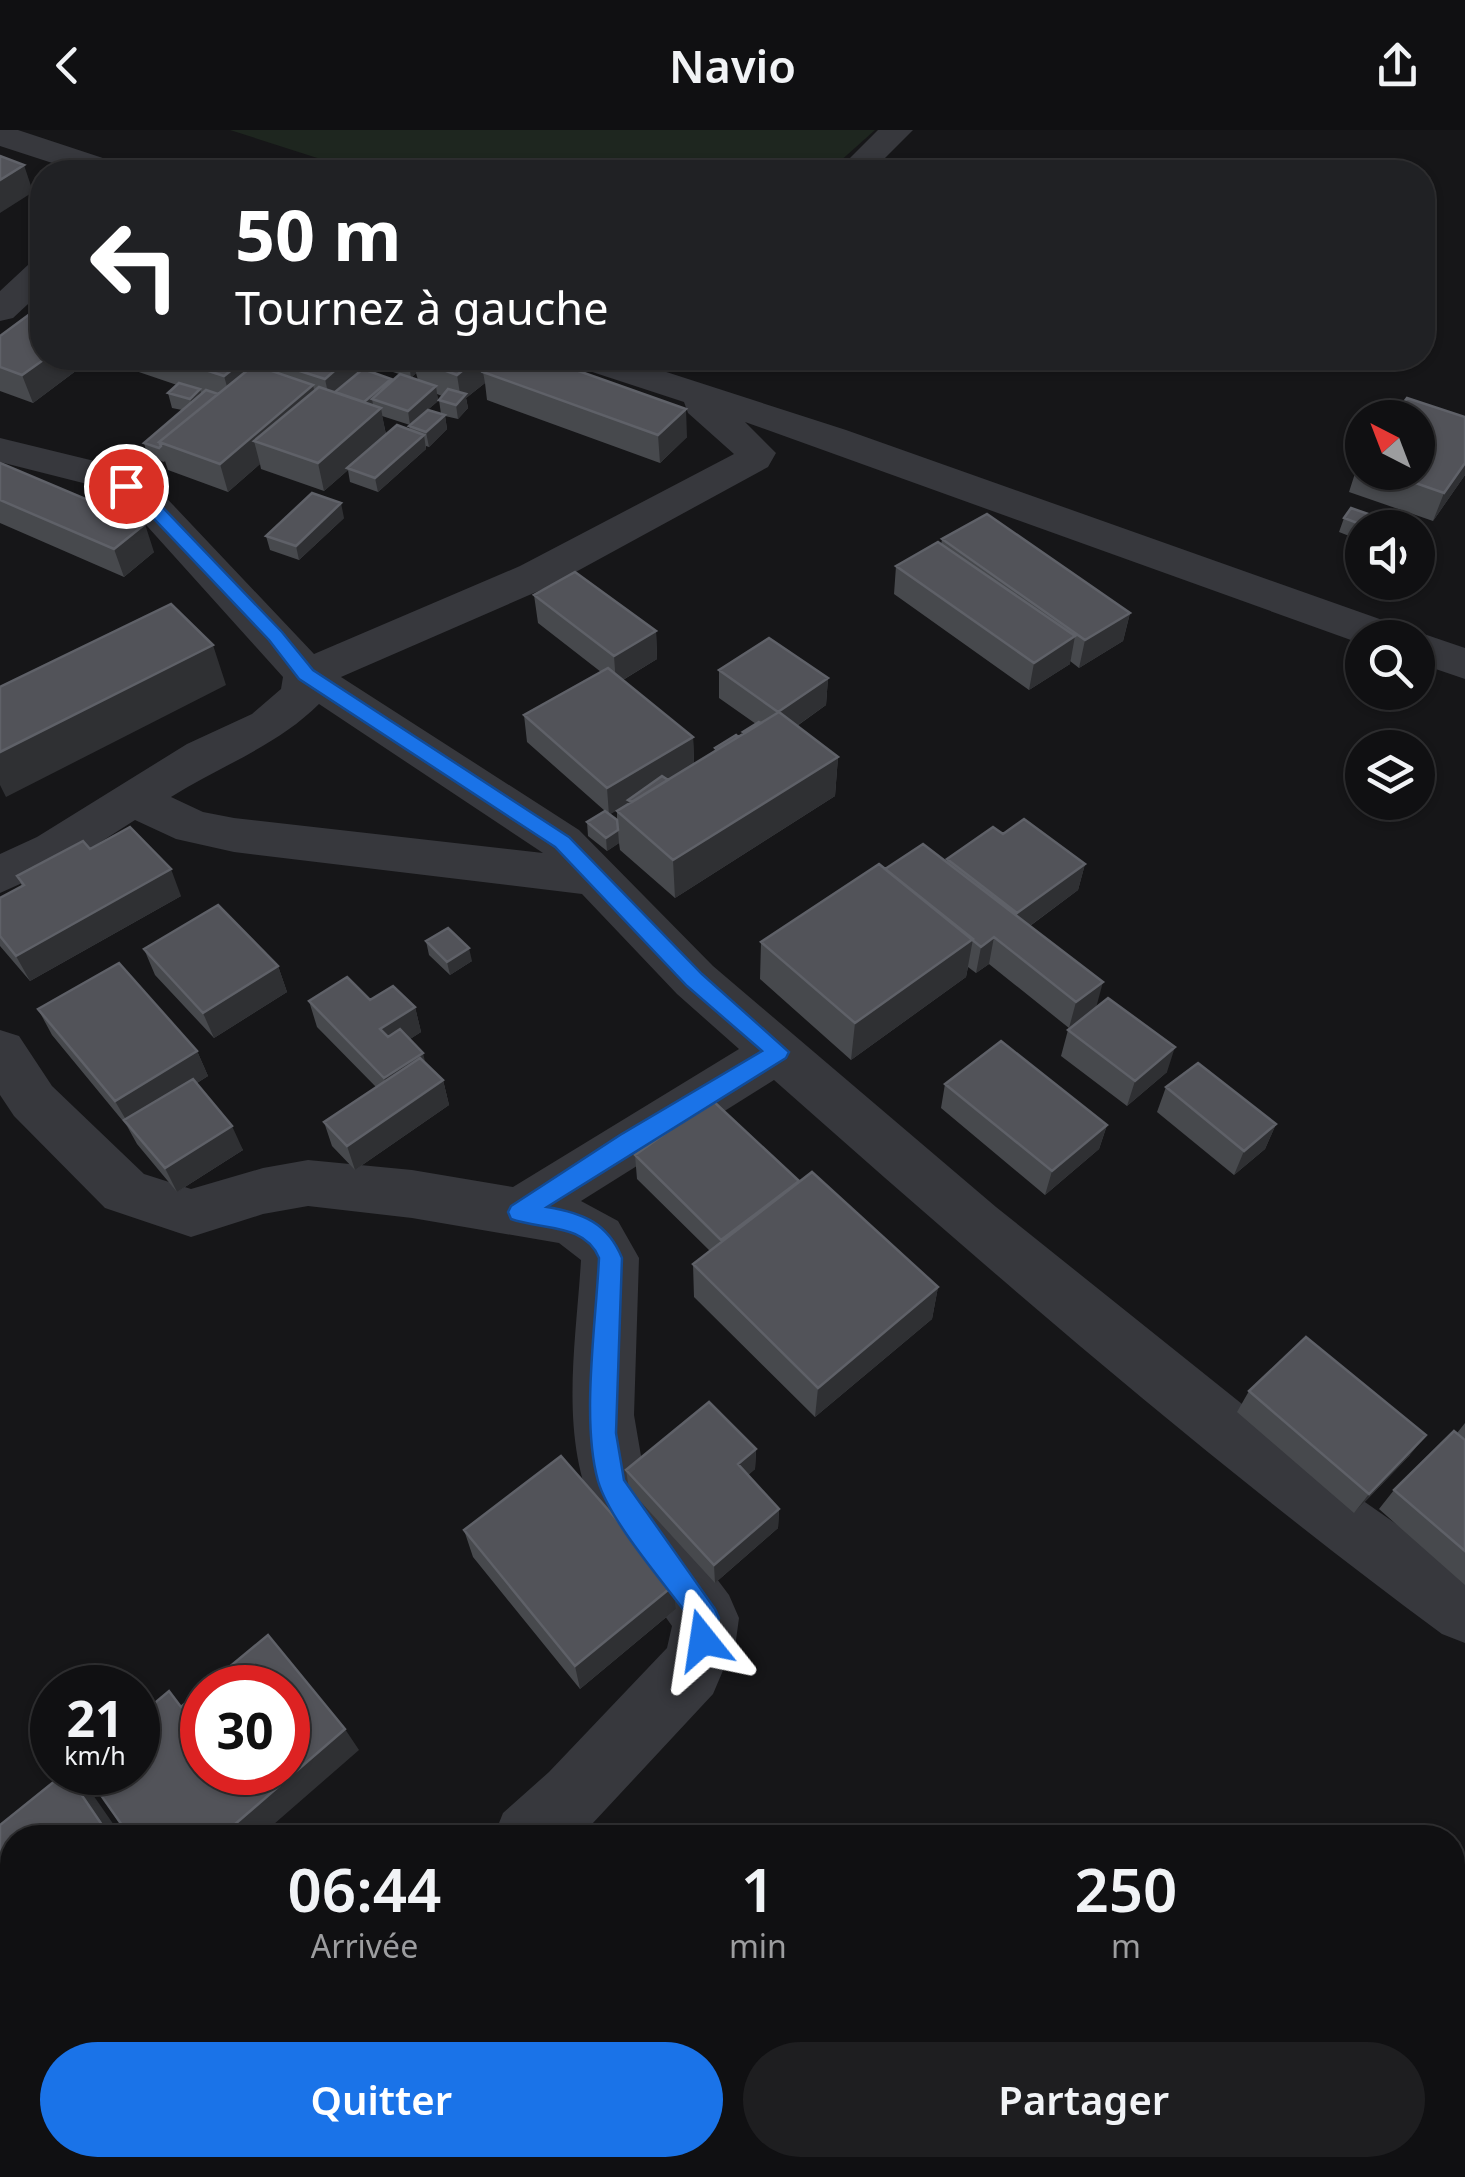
<!DOCTYPE html>
<html lang="fr">
<head>
<meta charset="utf-8">
<style>
	body { margin:0; font-family:"Noto Sans",sans-serif; background:#1e1e20; color:#f1f3f6; height:100vh; display:flex; flex-direction:column; font-size:38px; white-space:nowrap }
	* { box-sizing:border-box; margin:0 }
	p { font-size:32px; color:#9c9d9f }
	.icon { flex:none; width:55px; height:55px; fill:none; stroke:currentColor; stroke-width:2; stroke-linecap:round; stroke-linejoin:round }
	.map { position:relative; flex:1; overflow:hidden }
	.drawer { position:absolute; left:0px; top:1695px; width:1465px; height:352px; display:flex; flex-direction:column; background:#101012; border-radius:40px 40px 0 0; box-shadow:0 2px 8px #0004,0 0 0 2px #303032 }
	.drawer>* { flex:none }
	.banner { position:absolute; left:30px; top:30px; width:1405px; height:210px; border-radius:40px; box-shadow:0 2px 8px #0004,0 0 0 2px #303032; background:#202124; color:#fff; overflow:hidden }
	.needle { width:65px; rotate:318deg }
	.fabs { position:absolute; left:1345px; top:270px; display:grid; gap:20px }
	.fabs a { display:grid; place-items:center; width:90px; height:90px; border-radius:50%; background:#101012; box-shadow:0 2px 8px #0004,0 0 0 2px #303032; font-size:50px }
	.speed { position:absolute; left:30px; top:1535px; display:flex; gap:20px; font-size:50px; font-weight:700; text-align:center }
	.speed>* { display:grid; place-content:center; width:130px; height:130px; border-radius:50%; background:#101012; box-shadow:0 2px 8px #0004,0 0 0 2px #303032; line-height:1 }
	.speed small { font-size:25px; font-weight:400 }
	.speed .limit { border:15px solid #d22; background:#fff; color:#111 }
	.pin { position:absolute; display:grid; place-items:center; width:85px; height:85px; color:#fff; margin:-42px; border:5px solid #fff; border-radius:50%; box-shadow:0 2px 10px #0007 }
	.me { position:absolute; width:110px; margin:-55px; rotate:345deg; stroke-linejoin:round; filter:drop-shadow(0 0 8px #0008) }
	.turn { display:flex; align-items:center; gap:35px; height:210px; padding:0 40px; font-size:45px }
	.turn .icon { width:130px; height:130px; stroke-width:2.5 }
	.turn b { display:block; font-size:70px; line-height:85px }
	.eta { display:flex; justify-content:space-evenly; align-items:center; height:170px; text-align:center }
	.eta b { font-size:60px; font-weight:600; line-height:70px }
	.cta { display:flex; gap:20px; margin-top:auto; padding:20px 40px }
	.cta a { flex:1; height:115px; border-radius:60px; background:#1a73e8; color:#fff; font-size:40px; font-weight:600; line-height:115px; text-align:center }
	.cta a+a { background:#1e1e20; color:#f1f3f6 }
	header { display:flex; justify-content:space-between; align-items:center; height:130px; padding:0 40px; background:#101012; font-size:45px; font-weight:600 }
	.map>svg:first-child { display:block }
	.green { fill:#1e261f }
	.lines { fill:none; stroke-linecap:round; stroke-linejoin:round }
	.street { fill:#37383d; fill-rule:evenodd }
	.wall { fill:#47494d; fill-rule:evenodd }
	.shaded-wall { fill:#2f3033 }
	.building { fill:#525359; stroke:#5f6168; stroke-width:2.5 }
	.route { fill:#1a73e8; stroke:#114b97; stroke-width:2.5 }
</style>
</head>
<body>
<header><svg class="icon" aria-label="back" viewBox="0 0 24 24"><path d="M15 5l-7 7 7 7"/></svg>Navio<svg class="icon" aria-label="share" viewBox="0 0 24 24"><path d="M12 15V3M7 8l5-5 5 5M5 13v7h14v-7"/></svg></header>
<div class="map">
<svg width="1465" height="2047" viewBox="0 0 1465 2047">
	<rect width="100%" height="100%" fill="#161618"/>
	<!-- green -->
	<path class="green" d="M230 0H875L828 42H361Z"/>
	<g class="lines">
		<!-- street -->
		<path class="street" d="M0 0H18L124 35 129 42H80L0 16Z
			M878 0H913L871 42H836Z
			M42 131V161L13 188 0 191V161L29 134Z
			M569 228H623L846 300 1405 498 1410 505 1418 502 1465 518V549L1418 533V508H1362V514L745 292 776 323 768 337 550 456 341 547 579 700 713 836 996 1077 1362 1370 1465 1442V1513L1442 1504C1209 1332 991 1142 774 950L581 1071 618 1091 639 1128 634 1285 646 1355 729 1465 739 1488 736 1510 713 1564 579 1708H493L503 1683 549 1642 667 1518 672 1496C648 1461 615 1426 597 1388 558 1308 576 1215 581 1130L559 1113 412 1088 308 1076 263 1084 191 1107 105 1078 14 986 0 965V900L19 906 52 956 144 1044 191 1059 263 1038 308 1030 412 1040 513 1057 739 919 677 864 582 764 234 722 176 709 135 690 71 731 0 763V724L37 707 187 614 252 584 281 559 283 547 129 376 91 355 0 332V308L119 337 157 358 314 524 520 436 734 324 688 283 684 272 574 236ZM319 574 543 723 234 688 203 682 171 667C220 636 277 616 319 574Z
			M137 2035H222L217 2047H132Z"/>
	</g>
	<!-- wall -->
	<path class="wall" d="M0 206 42 228H93L33 273 0 261Z
		M126 228H364L367 240 392 252 418 250 416 243 411 248 384 239 382 228H499L687 307 660 333 487 270 485 253 466 268 468 278 458 289 445 286 447 299 429 317 426 316V319L378 362 350 352 348 340 324 361 261 339 260 334 228 362 168 340 165 331 164 332 148 327 144 313 182 280 172 278 168 263 177 255 130 239ZM437 264 442 266 439 270 441 284 409 296 410 299 386 304 382 286 410 295 438 271Z
		M1362 328V342L1465 345 1433 391 1349 362 1358 334Z
		M0 333 154 422 124 447 0 393Z
		M344 388 299 430 270 420 266 406Z
		M1344 388 1392 398H1362V411L1339 402Z
		M942 409 1130 483 1123 511 1079 538 1070 531V534L1029 560 894 464 896 436 941 415Z
		M534 465 656 501 657 529 623 550 693 607 694 634 715 622V618L738 607 756 594 719 568V540L828 548 826 575 797 596 838 627 835 666 675 768 620 720 619 713 607 721 588 706 587 692 605 681 527 612 524 585 601 542 538 493ZM629 673 617 681V690L610 684Z
		M947 729 1085 734 1078 760 1030 796 1096 877 1167 942 1127 976 1061 926 1068 900 1087 885 1069 898 989 834 976 843 968 837 966 847 851 930 760 849 761 812 885 739 947 732Z
		M17 746 181 766 30 851 0 816V768L22 756Z
		M426 811 472 831 450 845 429 825Z
		M144 819 278 836 287 862 214 908 155 845Z
		M370 870 415 877 421 902 410 909 426 934 443 950 449 975 355 1040 332 1016 324 992 376 957 317 897 309 871Z
		M38 879 197 921 208 946 197 953 243 1020 177 1062 137 1014 127 996 52 905Z
		M945 954 1107 995 1099 1019 1045 1065 941 978Z
		M1166 957 1276 994 1265 1019 1234 1045 1157 982Z
		M635 1025 799 1051 938 1157 932 1189 815 1287 694 1167 693 1134 710 1121 637 1049Z
		M1249 1261 1410 1325 1354 1383 1237 1282Z
		M1465 1293V1309L1457 1303Z
		M1465 1310V1455L1379 1379 1394 1360Z
		M756 1319 755 1339 748 1345 779 1379 778 1398 715 1453 629 1359 626 1340Z
		M464 1400 674 1455 676 1479 580 1559 473 1427Z"/>
	<!-- shaded-wall -->
	<path class="shaded-wall" d="M24 35 33 62 0 83V50Z
		M46 228H93L33 273 22 245Z
		M247 228 254 256 232 274 224 246Z
		M349 228H364L367 244 331 277 325 249Z
		M478 228H499L483 242 485 253 466 268 468 278 458 289 456 275 461 270 457 245Z
		M414 229 416 243 411 248 409 233Z
		M391 249 394 263 372 269 374 280 358 277Z
		M313 255 319 283 254 311 260 334 228 362 220 334Z
		M436 256 438 271 410 295 408 281Z
		M200 259 204 274 194 284 190 269Z
		M381 278 386 306 347 338 348 340 324 361 318 333Z
		M686 279 687 307 660 333 658 305Z
		M445 285 447 299 429 317 426 302Z
		M424 305 426 319 378 362 375 348Z
		M1465 333V345L1433 391 1444 363Z
		M341 373 344 388 299 430 296 416Z
		M145 394 154 422 124 447 114 419Z
		M1130 483 1123 511 1079 538 1085 510Z
		M656 501 657 529 616 554 614 526Z
		M1075 506 1070 534 1029 560 1034 533Z
		M213 515 226 555 6 667 0 655V622Z
		M828 548 826 575 778 609V582Z
		M693 607 694 634 631 672 628 670 629 673 609 685 607 658Z
		M838 627 835 666 675 768 673 730Z
		M618 700 619 713 607 721 606 708Z
		M1085 734 1078 760 1012 809 1017 783Z
		M171 739 181 766 30 851 16 826Z
		M994 807 989 834 976 843 981 817Z
		M973 809 966 847 851 930 855 893Z
		M469 818 472 831 450 845 447 832Z
		M278 836 287 862 214 908 203 883Z
		M1103 852 1096 878 1069 898 1076 872Z
		M415 877 421 902 387 924 380 899Z
		M1175 917 1167 942 1127 976 1135 951Z
		M197 921 208 946 129 995 115 971Z
		M423 923 429 948 392 973 384 948Z
		M443 950 449 975 355 1040 347 1016Z
		M1276 994 1265 1019 1234 1045 1244 1021Z
		M1107 995 1099 1019 1045 1065 1052 1041Z
		M232 996 243 1020 177 1062 165 1038Z
		M938 1157 932 1189 815 1287 818 1258Z
		M1426 1305 1410 1325 1354 1383 1369 1364Z
		M756 1319 755 1339 738 1354V1334Z
		M779 1379 778 1398 715 1453 714 1435Z
		M674 1455 676 1479 580 1559 575 1536Z
		M345 1599 359 1620 258 1708H219Z
		M67 1642 91 1662 123 1708H111Z
		M12 1875V1911L0 1922V1886Z
		M0 2006 12 2029V2035H16L22 2047H0Z"/>
	<!-- building -->
	<path class="building" d="M0 26 24 35 0 50Z
		M42 175V228H46L22 245 0 237V206Z
		M169 228H247L224 246Z
		M259 228H349L325 249Z
		M390 228H416L409 233Z
		M416 228H478L457 245 414 229Z
		M500 228H542L686 279 658 305 483 242Z
		M254 235 313 255 220 334 159 312Z
		M363 239 391 249 364 272 335 262Z
		M400 244 436 256 408 281 372 269Z
		M179 253 200 259 190 269 168 263Z
		M319 257 381 278 318 333 254 311Z
		M448 259 466 264 456 275 439 270Z
		M206 260 218 264 159 312 161 316 159 318 144 313Z
		M1407 268 1465 287V333L1444 363 1384 342H1418V288H1392Z
		M428 280 445 285 426 302 409 296Z
		M397 295 424 305 375 348 347 338Z
		M0 333 145 394 114 419 0 370Z
		M312 363 341 373 296 416 266 406Z
		M1351 378 1394 393 1391 398H1370L1344 388Z
		M987 384 1130 483 1085 510 942 409Z
		M938 412 1075 506 1034 533 896 436Z
		M575 442 656 501 614 526 534 465Z
		M171 474 213 515 0 622V557Z
		M769 508 828 548 778 582 719 540Z
		M608 538 693 607 607 658 524 585Z
		M779 582 838 627 673 730 617 681Z
		M759 592 761 593 745 603 743 602Z
		M736 605 738 607 717 620 715 618Z
		M662 646 668 650 632 672 628 670Z
		M605 681 617 690 618 700 606 708 587 692Z
		M1024 689 1085 734 1017 783 947 729 993 697 1003 704Z
		M130 697 171 739 16 826 0 806V768L24 755 17 746 83 711 90 719Z
		M923 714 1103 852 1076 872 994 807 981 817 885 739Z
		M879 734 973 809 855 893 761 812Z
		M218 775 278 836 203 883 144 819Z
		M448 798 469 818 447 832 426 811Z
		M119 833 197 921 115 971 38 879Z
		M347 847 370 870 393 856 415 877 380 899 388 907 400 899 423 923 384 948 309 871Z
		M1108 868 1175 917 1135 951 1068 900Z
		M1001 911 1107 995 1052 1041 945 954Z
		M420 928 443 950 347 1016 324 992Z
		M1198 933 1276 994 1244 1021 1166 957Z
		M193 949 232 996 165 1038 124 990Z
		M712 970 799 1051 721 1110 635 1025Z
		M812 1042 938 1157 818 1258 693 1134Z
		M1306 1207 1426 1305 1369 1364 1249 1261Z
		M709 1272 756 1319 738 1334 779 1379 714 1435 626 1340Z
		M1454 1301 1465 1310V1421L1394 1360Z
		M561 1326 674 1455 575 1536 464 1400Z
		M268 1505 345 1599 219 1708H131L91 1651 100 1642H138V1587L169 1561 181 1577 202 1559V1642H288V1558H204Z
		M66 1642 111 1708H12V1875L0 1886V1695Z
		M12 1902V1971L0 1950V1913Z"/>
	<!-- route -->
	<path class="route" d="M121 352H132L149 363 282 502 313 540 569 707 702 844 789 922 786 928 547 1077C583 1083 608 1093 622 1128L616 1303 624 1350 715 1479 719 1488 712 1519 703 1523 693 1519 689 1510 692 1491C666 1455 610 1392 598 1351 581 1290 596 1193 599 1128 585 1093 541 1100 511 1089L508 1082 511 1076 620 1005 762 921 687 856 555 717 299 549 269 510 137 371 121 359Z"/>
</svg>
<div class="fabs">
<a><svg class="needle" viewBox="-14 -14 28 28"><path d="M0-13l5 13h-10z" fill="#e53935"/><path d="M0 13l5-13h-10z" fill="#9c9d9f"/></svg></a>
<a><svg class="icon" aria-label="sound" viewBox="0 0 24 24"><path d="M4 9h4l5-4v14l-5-4H4zM17 9q2 3 0 6"/></svg></a>
<a><svg class="icon" aria-label="search" viewBox="0 0 24 24"><circle cx="10" cy="10" r="6"/><path d="M15 15l6 6"/></svg></a>
<a><svg class="icon" aria-label="layers" viewBox="0 0 24 24"><path d="M12 4l9 5-9 5-9-5zM3 14l9 5 9-5"/></svg></a>
</div>
<div class="speed"><div>21<small>km/h</small></div><div class="limit">30</div></div>
<div class="pin" style="left:126px;top:356px;background:#d93025"><svg class="icon" aria-label="arrive" viewBox="0 0 24 24"><path d="M6 21V4h12l-3 4 3 4H6"/></svg></div>
<svg class="me" style="left:703px;top:1510px" viewBox="-20 -20 40 40"><path d="M0-17L14 15 0 8-14 15z" fill="#1a73e8" stroke="#fff" stroke-width="4"/></svg>
<div class="banner">
<div class="turn"><svg class="icon" aria-label="left" viewBox="0 0 24 24"><path d="M17 20v-9H6M10 6l-5 5 5 5"/></svg><div><b>50 m</b>Tournez à gauche</div></div>
</div>
<section class="drawer">
<div class="eta">
<div><b>06:44</b><p>Arrivée</p></div>
<div><b>1</b><p>min</p></div>
<div><b>250</b><p>m</p></div>
</div>
<div class="cta"><a>Quitter</a><a>Partager</a></div>
</section>
</div>
</body>
</html>
